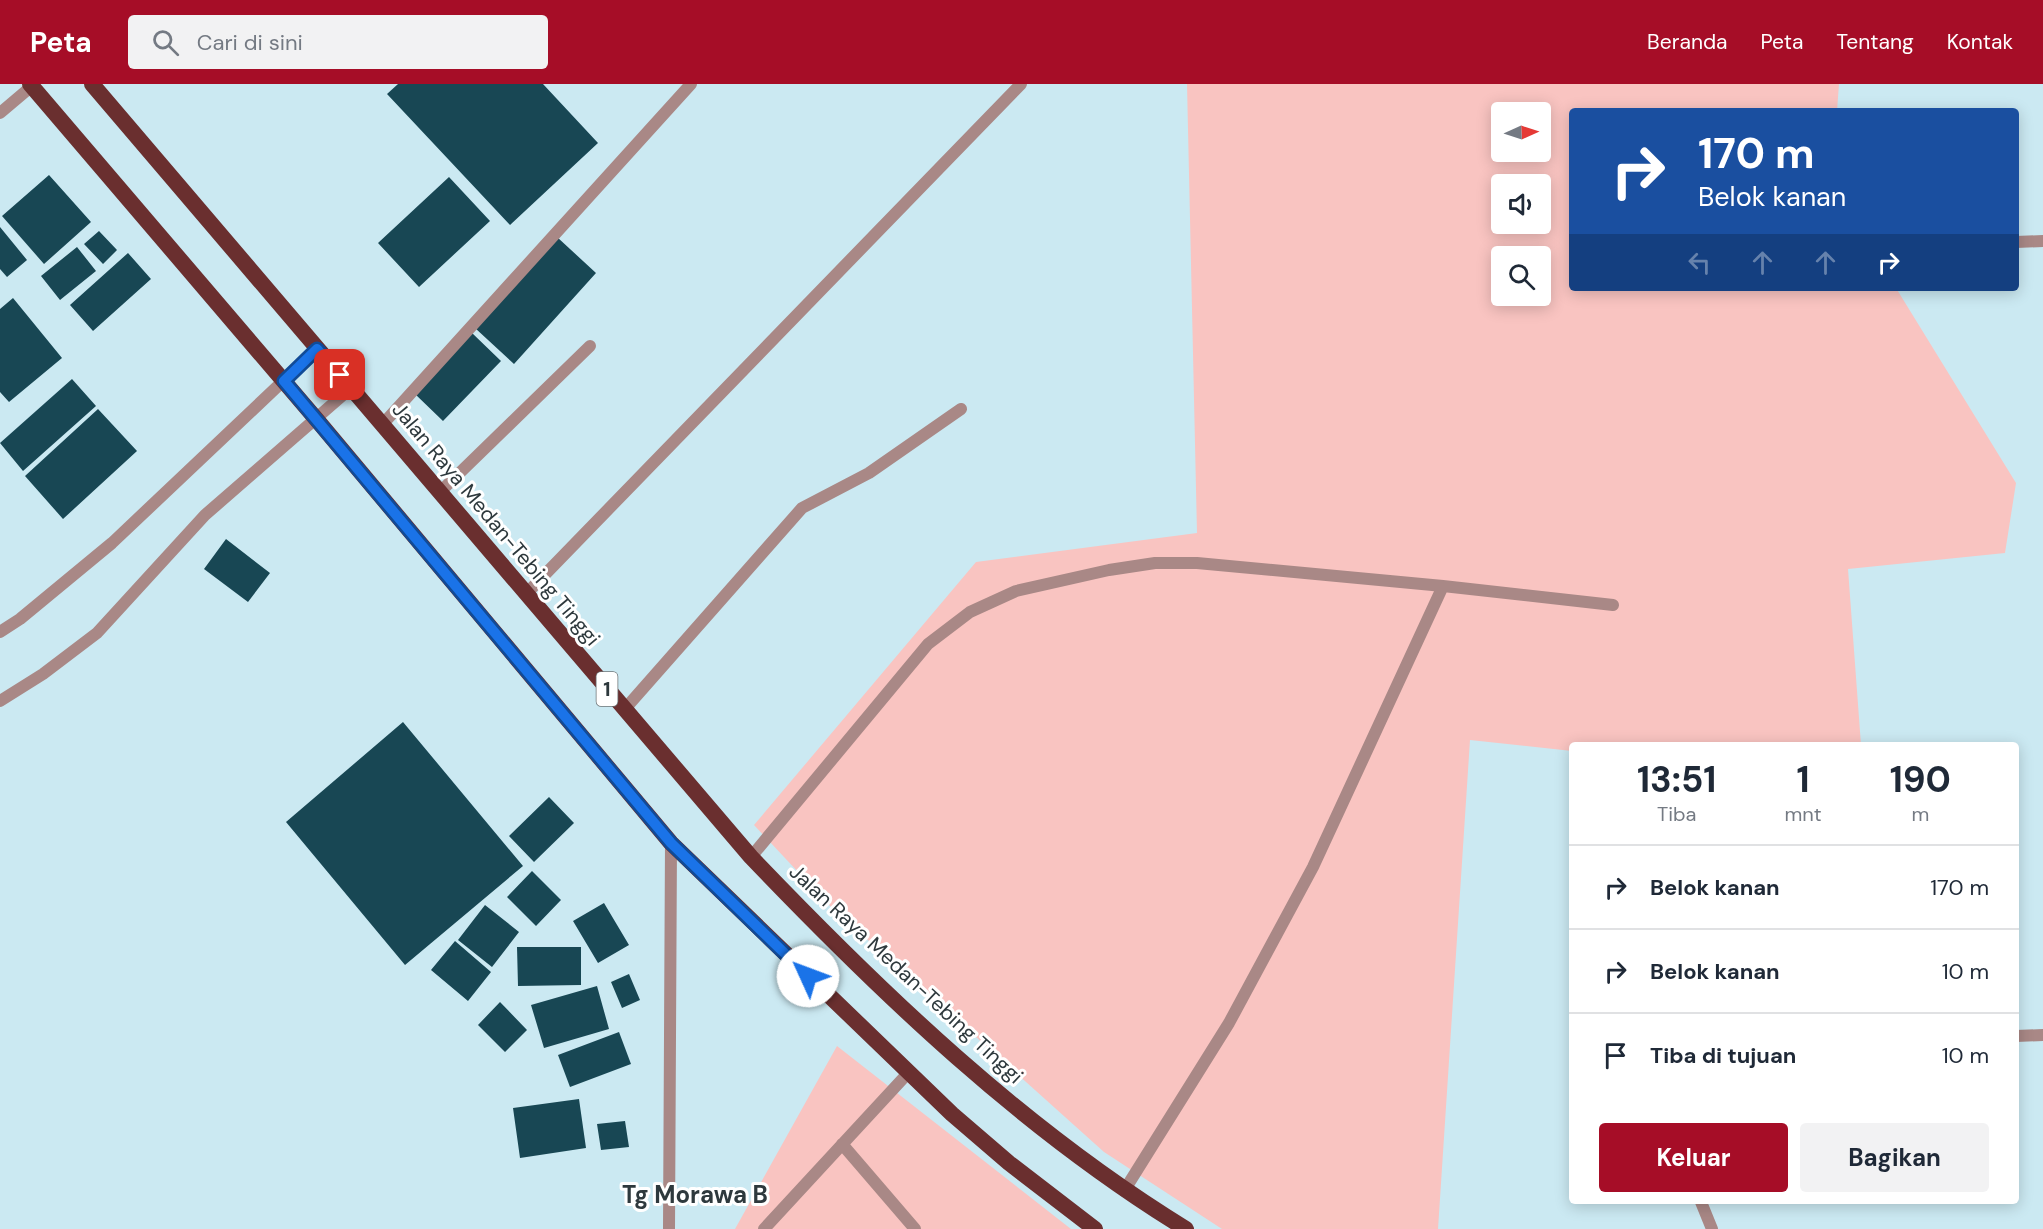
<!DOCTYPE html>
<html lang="id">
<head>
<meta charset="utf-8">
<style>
	body { margin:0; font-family:"DM Sans",sans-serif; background:#f2f2f3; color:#1f2937; height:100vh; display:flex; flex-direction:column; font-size:22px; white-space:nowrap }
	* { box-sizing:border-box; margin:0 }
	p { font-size:20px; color:#747a83 }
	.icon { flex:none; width:33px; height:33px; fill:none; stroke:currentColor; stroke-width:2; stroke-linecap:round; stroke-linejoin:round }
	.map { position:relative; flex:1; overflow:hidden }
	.sheet { position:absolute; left:1569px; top:658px; width:450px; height:462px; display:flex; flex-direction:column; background:#fff; border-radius:6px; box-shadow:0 3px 15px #0003 }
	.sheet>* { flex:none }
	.top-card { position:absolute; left:1569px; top:24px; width:450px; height:183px; border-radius:6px; box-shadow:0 3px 15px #0003; background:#1a4fa0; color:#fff; overflow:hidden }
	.needle { width:39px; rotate:87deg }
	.controls { position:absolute; left:1491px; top:18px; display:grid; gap:12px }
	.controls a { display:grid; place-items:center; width:60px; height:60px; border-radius:6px; background:#fff; box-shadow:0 3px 15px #0003; font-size:30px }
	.pin { position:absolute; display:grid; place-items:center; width:51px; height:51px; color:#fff; margin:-26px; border-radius:12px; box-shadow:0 3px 9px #0006 }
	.me { position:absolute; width:66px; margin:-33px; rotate:313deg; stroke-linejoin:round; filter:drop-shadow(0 0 4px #0008) }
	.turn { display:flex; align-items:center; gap:21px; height:126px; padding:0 30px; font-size:27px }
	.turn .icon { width:78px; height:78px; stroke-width:2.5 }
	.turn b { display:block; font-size:42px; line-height:51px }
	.lanes { display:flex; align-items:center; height:57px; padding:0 30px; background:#0003; justify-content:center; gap:30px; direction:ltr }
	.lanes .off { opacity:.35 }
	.eta { display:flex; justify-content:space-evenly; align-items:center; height:102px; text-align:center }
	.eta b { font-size:36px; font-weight:700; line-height:42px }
	.primary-button { display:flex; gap:12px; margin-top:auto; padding:12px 30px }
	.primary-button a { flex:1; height:69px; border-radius:6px; background:#a60d27; color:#fff; font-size:24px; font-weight:700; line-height:69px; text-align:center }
	.primary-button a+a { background:#f2f2f3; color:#1f2937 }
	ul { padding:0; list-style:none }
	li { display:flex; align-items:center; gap:18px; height:84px; padding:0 30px; border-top:2px solid #e0e1e3 }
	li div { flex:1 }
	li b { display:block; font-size:22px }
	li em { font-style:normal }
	header { display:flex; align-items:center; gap:36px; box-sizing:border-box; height:84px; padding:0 30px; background:#a60d27; color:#fff }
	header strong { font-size:28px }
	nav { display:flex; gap:33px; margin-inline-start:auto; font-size:21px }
	.search { width:420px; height:54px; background:#f2f2f3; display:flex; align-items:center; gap:15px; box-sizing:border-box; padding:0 21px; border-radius:6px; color:#747a83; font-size:22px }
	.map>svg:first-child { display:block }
	.green { fill:#f9c4c1; fill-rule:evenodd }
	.building { fill:#184754 }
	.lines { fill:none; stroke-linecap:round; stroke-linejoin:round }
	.service { stroke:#a98886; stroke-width:12 }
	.minor { stroke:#a98886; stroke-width:12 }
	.tertiary { stroke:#a98886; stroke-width:12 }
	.trunk { stroke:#6a2f2f; stroke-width:16 }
	.route-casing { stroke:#114b97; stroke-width:15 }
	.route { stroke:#1a73e8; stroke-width:10 }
	.labels { text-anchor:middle; stroke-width:6; stroke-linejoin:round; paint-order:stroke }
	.shield { fill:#fff; stroke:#6d7477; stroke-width:1.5 }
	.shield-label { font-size:20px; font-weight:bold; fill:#2e393d }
	.street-label { font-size:21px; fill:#2e393d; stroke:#fff }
	.quarter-label { font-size:24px; font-weight:bold; fill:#2e393d; stroke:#fff }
</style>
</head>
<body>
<header>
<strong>Peta</strong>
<div class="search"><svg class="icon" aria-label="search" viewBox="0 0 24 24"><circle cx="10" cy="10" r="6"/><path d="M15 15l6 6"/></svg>Cari di sini</div>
<nav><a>Beranda</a><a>Peta</a><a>Tentang</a><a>Kontak</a></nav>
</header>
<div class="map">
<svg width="2043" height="1145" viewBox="0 0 2043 1145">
	<rect width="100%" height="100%" fill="#cbe9f2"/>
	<!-- green -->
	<path class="green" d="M1187 0H1839L1837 27H1572V204H1896L2016 399 2005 469 1848 485 1861 661 1572 662V667L1470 656 1438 1145H1222L1104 1068 829 821 754 741 976 478 1197 449ZM1502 28H1540V68H1502ZM1502 100H1540V140H1502ZM1502 172H1540V212H1502Z
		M837 962 1071 1145H735Z"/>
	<!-- building -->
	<path class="building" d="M398 0H543L598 59 510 141 387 10Z
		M49 91 91 138 44 180 2 132Z
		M449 93 490 137 419 203 378 159Z
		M0 143 27 176 7 193 0 185Z
		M99 147 117 166 103 180 84 160Z
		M557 153 596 189 514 280 475 244Z
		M77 163 96 187 60 216 41 192Z
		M128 169 151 195 93 247 70 221Z
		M13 214 62 274 9 318 0 308V225Z
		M472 249 501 277 443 337 415 310Z
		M72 295 96 322 23 387 0 359Z
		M98 325 137 367 63 435 25 392Z
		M226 455 270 489 248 518 204 485Z
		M403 638 523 782 405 881 286 738Z
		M549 713 574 739 534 778 509 752Z
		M532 787 561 816 536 842 507 813Z
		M604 819 629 861 598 879 573 837Z
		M485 821 519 848 492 883 458 856Z
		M455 857 491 888 468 917 431 886Z
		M517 863H581V901L518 902Z
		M629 890 640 916 622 924 611 898Z
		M597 902 609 945 544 964 531 921Z
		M500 918 527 946 505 968 478 941Z
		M619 948 631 980 570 1003 558 971Z
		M579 1015 586 1064 520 1074 513 1024Z
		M625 1037 629 1063 601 1066 597 1040Z"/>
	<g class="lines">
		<!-- service -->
		<path class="service" d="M382 341 691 0
			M441 407 590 262
			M0 548 20 535 112 459 317 265
			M0 617 43 590 97 549 205 431 351 304
			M751 773 928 560 970 528 1016 507 1109 486 1155 479H1197L1443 502 1613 521
			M2016 952 2043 951
			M842 1060 915 1145
			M1124 1107 1229 939 1313 783 1443 502
			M764 1145 909 988"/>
		<!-- minor -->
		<path class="minor" d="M0 29 32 2
			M2016 158 2043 157
			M526 510 1021 0
			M624 626 802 424 869 389 961 325
			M1701 1118 1712 1145"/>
		<!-- tertiary -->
		<path class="tertiary" d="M669 1145 671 759"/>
		<!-- trunk -->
		<path class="trunk" d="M30 0 317 336 671 759 952 1030 1009 1079 1095 1145
			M92 0 751 773C883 911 1023 1045 1186 1145"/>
	</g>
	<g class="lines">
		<!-- route casing -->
		<g class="route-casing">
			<path id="route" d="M340 291 317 265 284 297 671 759 808 892"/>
		</g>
		<!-- route -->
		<use href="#route" class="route"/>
	</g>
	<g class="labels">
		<!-- shield labels -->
		<rect class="shield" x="596.5" y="588" width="21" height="34" rx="4.5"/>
		<g class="shield-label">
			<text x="607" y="612">1</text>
		</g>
		<!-- street labels -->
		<g class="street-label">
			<text transform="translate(496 440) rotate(50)" y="7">Jalan Raya Medan-Tebing Tinggi</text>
			<text transform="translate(906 890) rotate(43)" y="7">Jalan Raya Medan-Tebing Tinggi</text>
		</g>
		<!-- quarter labels -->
		<g class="quarter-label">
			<text x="695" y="1119">Tg Morawa B</text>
		</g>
	</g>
</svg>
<div class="controls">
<a><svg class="needle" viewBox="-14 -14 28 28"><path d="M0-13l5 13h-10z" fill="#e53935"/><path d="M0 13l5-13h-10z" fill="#747a83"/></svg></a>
<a><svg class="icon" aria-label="sound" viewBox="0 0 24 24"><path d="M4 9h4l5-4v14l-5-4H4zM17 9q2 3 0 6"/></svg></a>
<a><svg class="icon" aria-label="search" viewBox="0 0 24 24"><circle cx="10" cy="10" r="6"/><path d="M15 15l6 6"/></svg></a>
</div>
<div class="pin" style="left:340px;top:291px;background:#d93025"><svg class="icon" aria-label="arrive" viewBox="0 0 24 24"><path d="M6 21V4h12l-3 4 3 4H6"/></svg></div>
<svg class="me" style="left:808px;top:892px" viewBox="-20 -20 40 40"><circle r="19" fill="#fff"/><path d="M0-13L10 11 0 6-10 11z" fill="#1a73e8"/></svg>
<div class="top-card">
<div class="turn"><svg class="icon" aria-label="right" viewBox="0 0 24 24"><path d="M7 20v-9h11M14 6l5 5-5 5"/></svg><div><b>170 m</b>Belok kanan</div></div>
<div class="lanes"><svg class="icon off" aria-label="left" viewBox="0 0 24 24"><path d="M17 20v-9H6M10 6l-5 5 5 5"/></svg><svg class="icon off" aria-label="ahead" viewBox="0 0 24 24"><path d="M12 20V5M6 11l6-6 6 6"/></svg><svg class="icon off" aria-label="ahead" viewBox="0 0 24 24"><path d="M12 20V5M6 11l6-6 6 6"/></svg><svg class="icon" aria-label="right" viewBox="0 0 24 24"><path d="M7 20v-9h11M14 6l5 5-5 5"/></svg></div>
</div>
<section class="sheet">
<div class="eta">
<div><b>13:51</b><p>Tiba</p></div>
<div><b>1</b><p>mnt</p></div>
<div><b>190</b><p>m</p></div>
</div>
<ul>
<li><svg class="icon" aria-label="right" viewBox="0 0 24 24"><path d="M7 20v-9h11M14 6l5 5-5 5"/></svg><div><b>Belok kanan</b></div><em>170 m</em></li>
<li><svg class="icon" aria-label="right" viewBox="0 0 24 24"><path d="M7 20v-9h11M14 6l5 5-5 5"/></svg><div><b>Belok kanan</b></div><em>10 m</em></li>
<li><svg class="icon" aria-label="arrive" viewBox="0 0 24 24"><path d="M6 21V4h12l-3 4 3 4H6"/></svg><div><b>Tiba di tujuan</b></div><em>10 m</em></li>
</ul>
<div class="primary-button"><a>Keluar</a><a>Bagikan</a></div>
</section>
</div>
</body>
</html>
